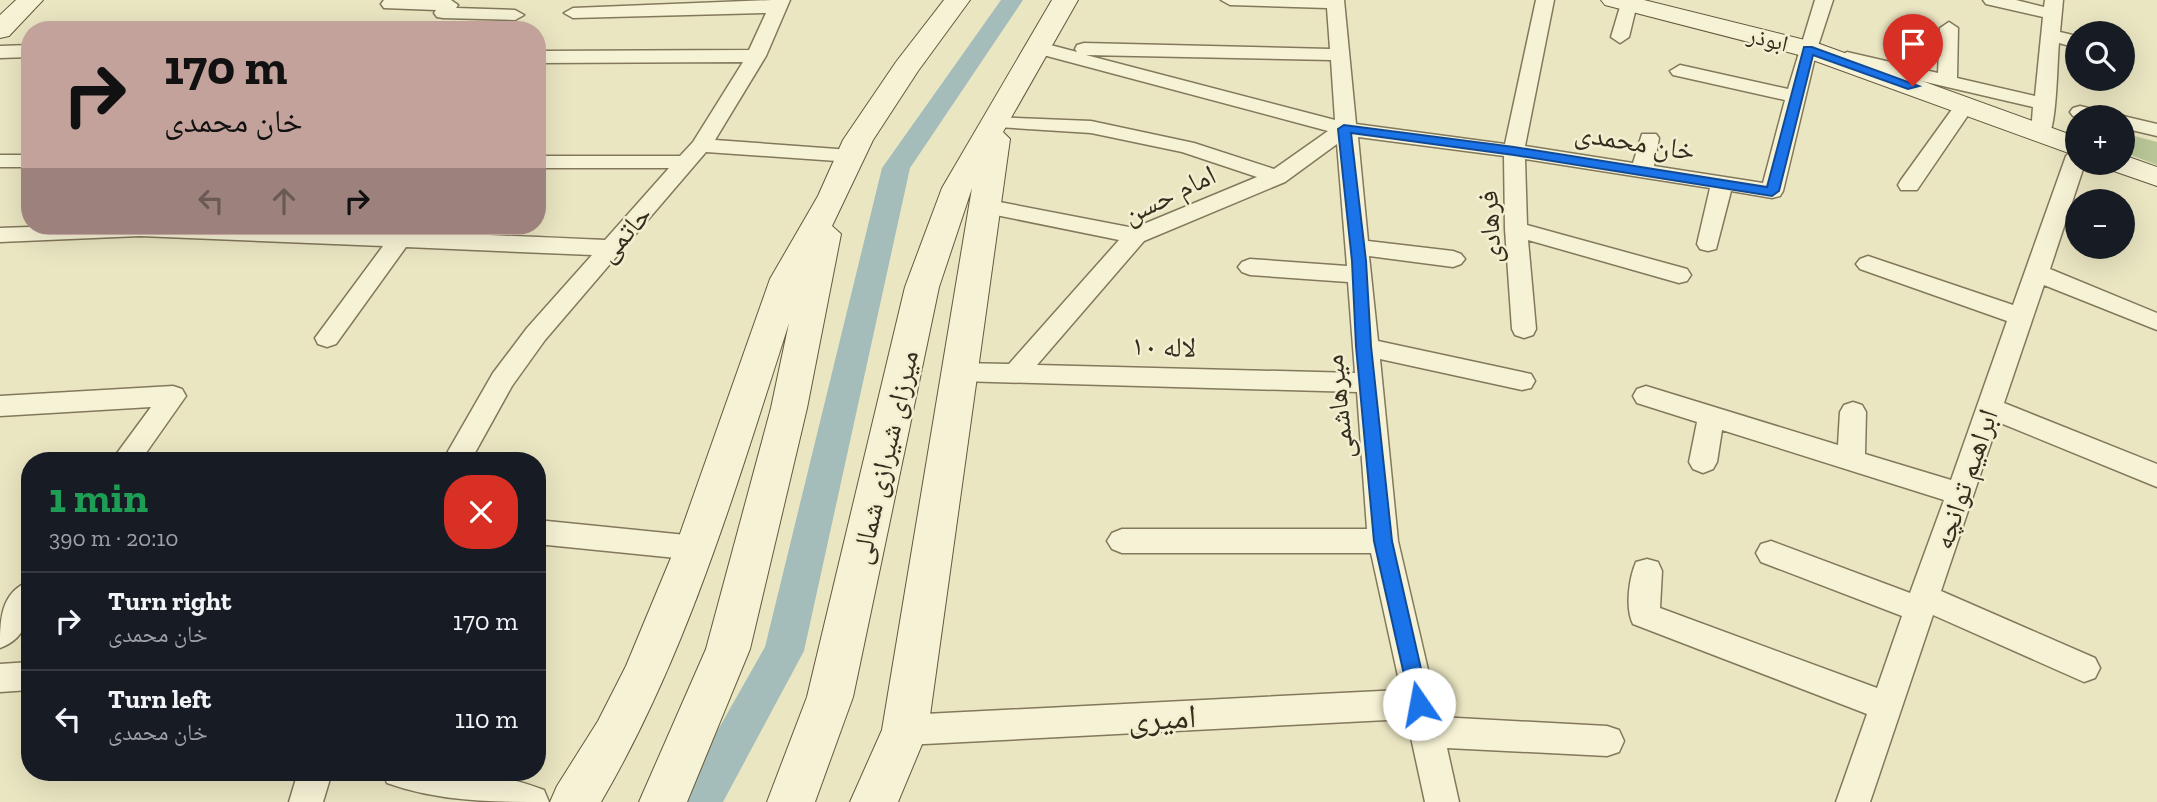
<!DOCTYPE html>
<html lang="en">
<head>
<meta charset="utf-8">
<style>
	body { margin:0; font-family:"Zilla Slab","Noto Naskh Arabic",serif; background:#242831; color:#f1f3f6; height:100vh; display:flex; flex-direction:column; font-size:26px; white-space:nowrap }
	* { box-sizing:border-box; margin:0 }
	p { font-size:23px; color:#9ea1a6 }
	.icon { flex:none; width:38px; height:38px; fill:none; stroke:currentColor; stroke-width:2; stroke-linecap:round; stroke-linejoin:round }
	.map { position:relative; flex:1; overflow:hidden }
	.drawer { position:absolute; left:21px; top:452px; width:525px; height:329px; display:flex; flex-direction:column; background:#171b24; border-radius:28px; box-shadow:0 7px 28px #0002 }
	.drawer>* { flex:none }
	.top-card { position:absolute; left:21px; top:21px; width:525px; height:214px; border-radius:28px; box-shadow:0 7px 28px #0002; background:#c4a29c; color:#111; overflow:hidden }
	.buttons { position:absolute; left:2065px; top:21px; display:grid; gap:14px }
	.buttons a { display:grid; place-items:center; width:70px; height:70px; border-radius:50%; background:#171b24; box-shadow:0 7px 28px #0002; font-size:35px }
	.pin { position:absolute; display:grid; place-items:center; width:60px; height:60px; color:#fff; margin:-72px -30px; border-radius:50% 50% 50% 0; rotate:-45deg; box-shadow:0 0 7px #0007 }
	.pin .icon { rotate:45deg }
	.me { position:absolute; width:77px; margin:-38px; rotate:348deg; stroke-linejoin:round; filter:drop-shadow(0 0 5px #0008) }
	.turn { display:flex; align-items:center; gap:24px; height:147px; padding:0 28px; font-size:32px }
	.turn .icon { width:91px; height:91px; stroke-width:2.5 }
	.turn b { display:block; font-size:49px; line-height:60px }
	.lanes { display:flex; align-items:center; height:66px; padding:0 28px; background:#0003; justify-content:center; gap:35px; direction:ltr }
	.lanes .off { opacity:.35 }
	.round { display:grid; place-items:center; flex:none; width:74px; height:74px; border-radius:28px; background:#242831 }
	.head { display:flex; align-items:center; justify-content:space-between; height:119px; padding:0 28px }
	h1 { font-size:42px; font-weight:700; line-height:52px; color:#1e9e55 }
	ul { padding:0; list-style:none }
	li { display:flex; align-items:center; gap:21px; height:98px; padding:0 28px; border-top:2px solid #363941 }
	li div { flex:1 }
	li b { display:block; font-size:26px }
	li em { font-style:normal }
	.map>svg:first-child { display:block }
	.green { fill:#b9c797 }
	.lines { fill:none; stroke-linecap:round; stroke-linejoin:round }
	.canal { fill:#a4bdbb; fill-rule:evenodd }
	.street-casing { stroke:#83785b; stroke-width:3 }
	.secondary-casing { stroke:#64593e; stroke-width:2 }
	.street { fill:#f6f2d5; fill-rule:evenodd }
	.secondary { fill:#f6f2d5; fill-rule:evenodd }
	.route { fill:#1a73e8; stroke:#114b97; stroke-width:2 }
	.labels { text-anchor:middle; stroke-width:5; stroke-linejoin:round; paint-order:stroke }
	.far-street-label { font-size:23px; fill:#342d1e; stroke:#f2efd1 }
	.street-label { font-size:28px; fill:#342d1e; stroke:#f2efd1 }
	.near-street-label { font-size:33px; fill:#342d1e; stroke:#f2efd1 }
</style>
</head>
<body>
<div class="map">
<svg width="2157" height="802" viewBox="0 0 2157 802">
	<rect width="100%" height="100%" fill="#eae6c2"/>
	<!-- green -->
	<path class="green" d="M2123 133 2157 142V165L2123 152Z"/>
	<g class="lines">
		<!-- canal -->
		<path class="canal" d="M1001 0H1023L910 168 804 651 723 802H677L765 647 882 168Z"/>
		<!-- street casing -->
		<g class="street-casing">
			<path id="street" d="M384 0H451L458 5 456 8 515 10 524 15 515 20 443 18 437 17 434 13 436 10 384 8 381 4Z
				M772 0H790L766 56 715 140 851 150 858 152 862 156 858 160 851 162 706 152 545 340 512 386 471 460H443L493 373 527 328 592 255 406 247 336 344 327 347 318 344 315 338 383 246 140 236 0 242V228C202 219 404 232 605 240L669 168H537V156H680L693 142 743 62 537 63V51L749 50 766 13 573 18 564 13 573 8Z
				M1221 0H1344L1356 124 1505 144 1536 0H1554L1525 146 1633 163 1642 134H1656L1659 138 1654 166 1763 183 1785 100 1673 75 1670 71 1680 65 1788 89 1815 0H1833L1817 49 1783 191 1780 196 1772 198 1731 191 1716 249 1708 251 1700 249 1697 244 1710 188 1525 159 1527 225 1687 269 1691 275 1687 281 1679 283 1528 240 1536 329 1533 335 1524 338 1515 335 1512 329 1505 229 1504 156 1358 137 1368 241 1453 251 1461 254 1465 259 1461 264 1453 267 1369 256 1378 341 1522 372 1531 374 1535 381 1531 388 1522 390 1380 359 1398 541 1439 717 1607 726 1619 730 1624 741 1619 752 1607 756 1447 748 1459 802H1425L1407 719 905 745 893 741 888 730 893 719 905 715 1401 690 1371 553H1122L1112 549 1107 541 1112 533 1122 529H1367L1357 392 959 381 950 378 946 372 950 366 959 363 1009 364 1119 240 976 211 973 206 976 201 984 199 1134 228 1257 177 1182 152 1091 133 997 127 990 125 987 121 990 117 1091 121 1194 143 1274 169 1328 131 1032 52 1030 48 1039 42 1077 52 1075 49 1077 45 1084 43 1330 49 1327 8 1230 5ZM1086 55 1331 60 1335 120ZM1337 144 1347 266 1250 259 1242 262 1238 267 1242 272 1250 275 1348 282 1355 373 1037 365 1144 241 1285 182Z
				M1622 0H1634L1637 4 1629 37 1620 43 1611 37Z
				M1983 0H2016L2044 7 2045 0H2063L2060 32 2077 36V48L2059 43C2057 63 2057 124 2048 137H2034L2031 133 2033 107 1840 62 1837 58 1847 52 1938 73 1940 28 1949 22 1958 28 1957 78 2035 96 2043 17 1986 4Z
				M30 45V57L0 58V46Z
				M1965 99 1972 101 1975 105 1917 190H1901L1898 185 1901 180 1958 101Z
				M2080 106 2110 113 2113 117 2073 116 2070 112 2073 108Z
				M2123 116 2157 124V136L2123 128V117H2117Z
				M2077 150V163H2085L2050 269 2157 313V330L2044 285 2004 403 2157 464V487L1998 422 1941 591 2095 658 2100 668 2095 678 2084 682 1933 615 1870 802H1836L1867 714 1633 624C1625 608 1629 578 1636 562L1647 559 1658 562 1662 571 1660 608 1877 688 1902 616 1761 562 1756 553 1761 544 1771 541 1910 593 1944 500 1722 430 1717 462 1713 469 1703 473 1693 469 1689 462 1697 422 1637 403 1633 396 1637 389 1646 386 1838 445 1840 412 1844 405 1853 402 1862 405 1866 412 1865 454 1951 480 2007 321 1860 269 1856 264 1860 259 1868 256 2013 305 2066 156 2070 152Z
				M0 155H30V167H0Z
				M173 386 182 389 186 396 141 460H112L151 407 0 416V396Z
				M537 520 696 536 706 540 711 548 706 556 696 560 537 544Z
				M30 581C30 609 31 637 0 648 0 621 0 592 30 581Z
				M30 662V690L0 692V664Z
				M298 772H332L323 802H289Z
				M382 772C436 769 493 770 544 790L549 802C494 802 440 802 387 783Z"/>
		</g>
		<!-- secondary casing -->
		<g class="secondary-casing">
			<path id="secondary" d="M16 0H43L9 36 0 38V15Z
				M944 0H970L918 71 873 140 832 226 841 234 807 408 750 649 687 802H639L706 649 771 408 789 323C736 487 688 653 601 802H550L557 786 598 721 626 666 675 548 770 279 818 196 843 140 896 62Z
				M1052 0H1078L1003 132 1010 139 928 730 898 802H850L882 730 972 188 939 287 853 697 815 802H767L807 697 905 287 942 188Z
				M1601 0H1644L1817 43 2077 137V156L1799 55 1605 5Z
				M2123 155 2157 167V186L2108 169 2104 163H2123Z"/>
		</g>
		<!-- street -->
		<use href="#street" class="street"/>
		<!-- secondary -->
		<use href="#secondary" class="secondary"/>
	</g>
	<!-- route -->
	<path class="route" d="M1804 47H1812L1919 86 1908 89 1813 55 1779 191 1772 196 1514 155 1351 133 1366 261 1371 346 1392 541 1429 704 1426 710 1419 713 1412 710 1374 541 1356 346 1352 261 1338 129 1344 125 1514 147 1767 187Z"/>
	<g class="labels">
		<!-- far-street labels -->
		<g class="far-street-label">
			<text transform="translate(1768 39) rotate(14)" y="8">ابوذر</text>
		</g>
		<!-- street labels -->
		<g class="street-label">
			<text transform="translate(1635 141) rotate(9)" y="10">خان محمدی</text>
			<text transform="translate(1169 194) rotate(-26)" y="10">امام حسن</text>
			<text transform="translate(1489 227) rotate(-93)" y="10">فرهادی</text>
			<text transform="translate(624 233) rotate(-48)" y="10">حاتمی</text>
			<text transform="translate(1164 346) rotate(2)" y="10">لاله ۱۰</text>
			<text transform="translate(1338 407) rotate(-96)" y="10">میرهاشمی</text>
			<text transform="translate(884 457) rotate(-77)" y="10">میرزای شیرازی شمالی</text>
			<text transform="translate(1965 479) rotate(-71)" y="10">ابراهیم توانچه</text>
		</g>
		<!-- near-street labels -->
		<g class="near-street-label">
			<text transform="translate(1162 717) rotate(-3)" y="12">امیری</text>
		</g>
	</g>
</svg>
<div class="buttons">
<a><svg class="icon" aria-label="search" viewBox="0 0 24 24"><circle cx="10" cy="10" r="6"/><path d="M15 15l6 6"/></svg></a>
<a>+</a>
<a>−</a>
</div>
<div class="pin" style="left:1913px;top:86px;background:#d93025"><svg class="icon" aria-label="arrive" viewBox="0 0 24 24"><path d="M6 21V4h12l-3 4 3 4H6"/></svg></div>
<svg class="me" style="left:1419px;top:704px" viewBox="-20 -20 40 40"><circle r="19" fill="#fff"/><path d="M0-13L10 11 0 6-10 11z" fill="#1a73e8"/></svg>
<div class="top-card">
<div class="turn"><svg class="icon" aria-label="right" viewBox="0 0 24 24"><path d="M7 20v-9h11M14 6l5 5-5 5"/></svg><div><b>170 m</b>خان محمدی</div></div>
<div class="lanes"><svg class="icon off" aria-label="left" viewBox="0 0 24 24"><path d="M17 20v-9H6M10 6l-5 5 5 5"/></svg><svg class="icon off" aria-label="ahead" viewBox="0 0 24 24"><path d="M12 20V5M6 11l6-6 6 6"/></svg><svg class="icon" aria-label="right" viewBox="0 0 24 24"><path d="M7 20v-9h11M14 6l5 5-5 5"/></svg></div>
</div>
<section class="drawer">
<div class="head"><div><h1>1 min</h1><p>390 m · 20:10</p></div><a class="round" style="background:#d93025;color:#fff"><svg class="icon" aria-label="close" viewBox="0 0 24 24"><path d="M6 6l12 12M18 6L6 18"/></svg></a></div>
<ul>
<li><svg class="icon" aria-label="right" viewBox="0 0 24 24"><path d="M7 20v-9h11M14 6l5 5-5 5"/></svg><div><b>Turn right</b><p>خان محمدی</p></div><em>170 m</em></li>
<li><svg class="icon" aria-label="left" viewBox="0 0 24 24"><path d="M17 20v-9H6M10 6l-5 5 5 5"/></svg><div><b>Turn left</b><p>خان محمدی</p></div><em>110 m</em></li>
</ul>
</section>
</div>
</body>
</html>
